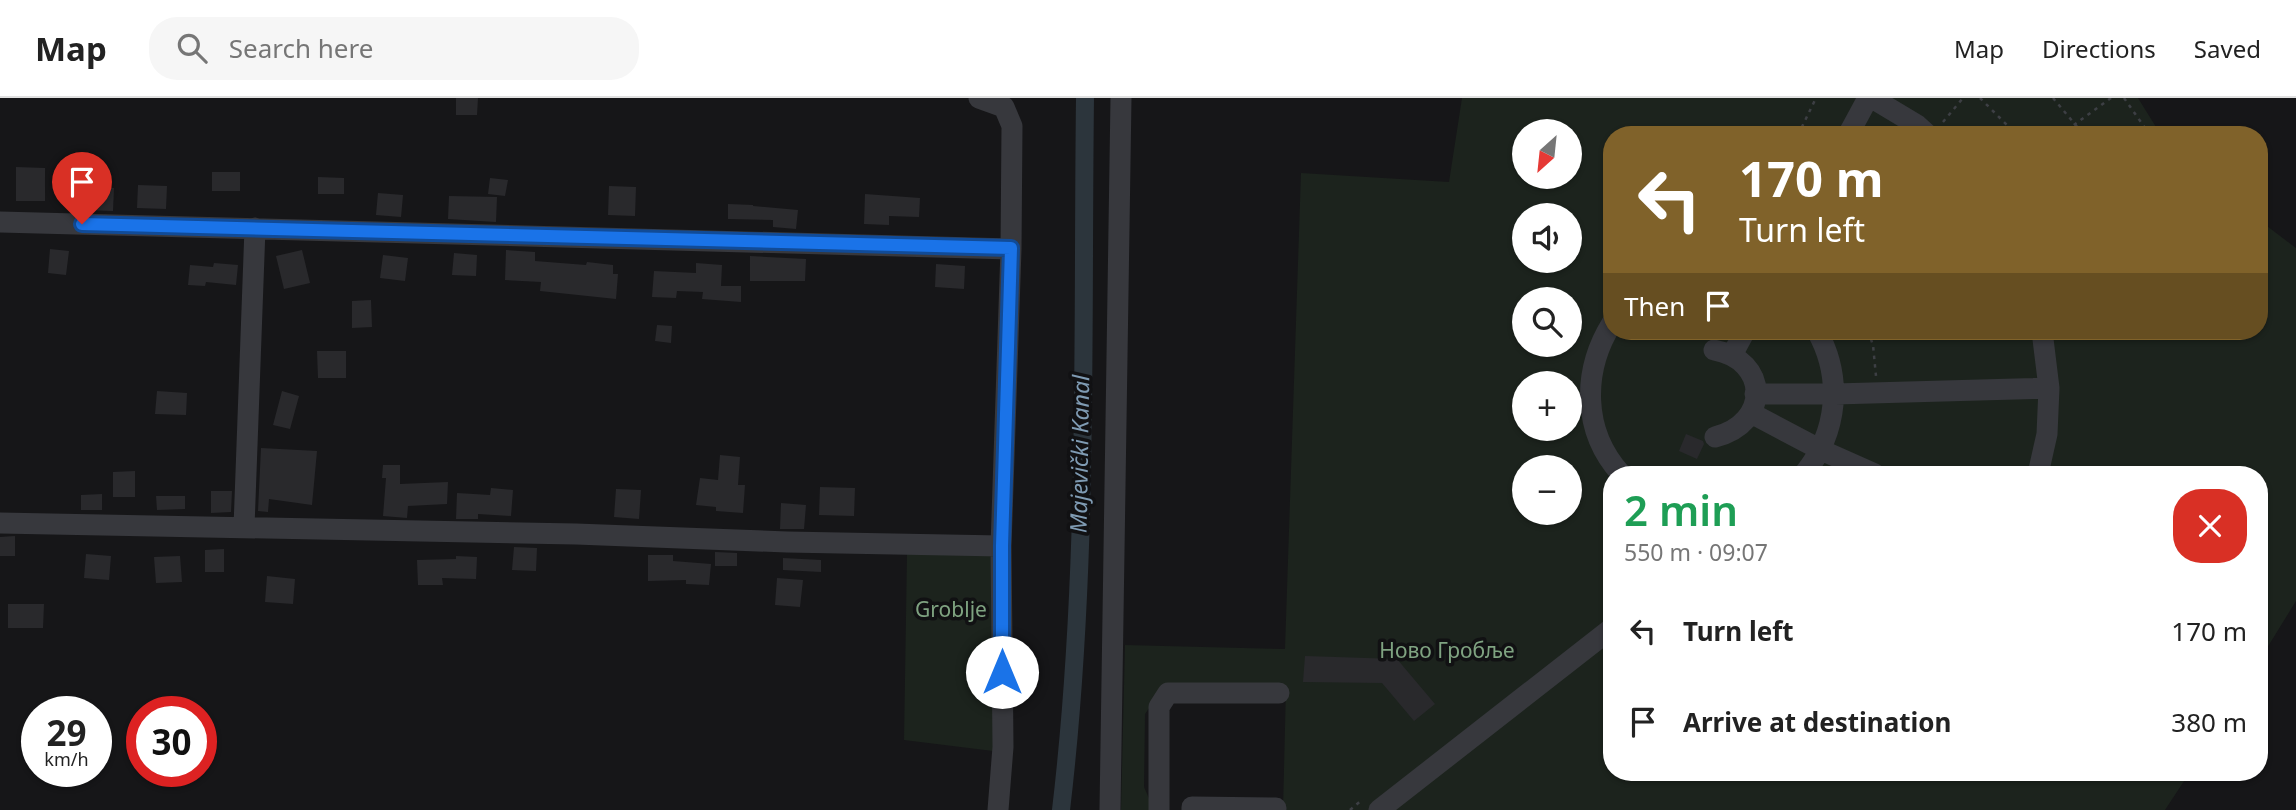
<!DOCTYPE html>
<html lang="en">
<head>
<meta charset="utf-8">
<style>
	body { margin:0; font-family:"Noto Sans",sans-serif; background:#f6f6f6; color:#222; height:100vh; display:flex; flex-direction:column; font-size:26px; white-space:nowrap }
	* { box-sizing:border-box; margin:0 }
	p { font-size:23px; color:#767676 }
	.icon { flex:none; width:38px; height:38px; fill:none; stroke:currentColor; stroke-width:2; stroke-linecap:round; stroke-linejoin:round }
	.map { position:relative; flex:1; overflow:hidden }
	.details { position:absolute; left:1603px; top:368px; width:665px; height:315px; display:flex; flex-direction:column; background:#fff; border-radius:28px; box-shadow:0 2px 5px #0004 }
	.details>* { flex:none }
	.guide { position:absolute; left:1603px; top:28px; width:665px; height:214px; border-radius:28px; box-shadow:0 2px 5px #0004; background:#80622a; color:#fff; overflow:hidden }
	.needle { width:46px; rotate:207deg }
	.tools { position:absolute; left:1512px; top:21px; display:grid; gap:14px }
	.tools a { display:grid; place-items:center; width:70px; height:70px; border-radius:50%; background:#fff; box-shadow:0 2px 5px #0004; font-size:35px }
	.speed { position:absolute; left:21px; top:598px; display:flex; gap:14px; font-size:35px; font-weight:700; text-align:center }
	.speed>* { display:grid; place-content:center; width:91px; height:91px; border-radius:50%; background:#fff; box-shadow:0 2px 5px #0004; line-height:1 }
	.speed small { font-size:18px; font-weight:400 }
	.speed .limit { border:10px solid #d22; background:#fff; color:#111 }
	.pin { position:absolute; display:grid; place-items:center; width:60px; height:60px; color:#fff; margin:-72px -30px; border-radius:50% 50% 50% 0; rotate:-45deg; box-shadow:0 0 7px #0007 }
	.pin .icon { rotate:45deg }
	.me { position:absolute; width:77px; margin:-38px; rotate:0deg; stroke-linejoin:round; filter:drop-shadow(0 0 5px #0008) }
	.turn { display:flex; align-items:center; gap:24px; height:147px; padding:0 21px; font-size:32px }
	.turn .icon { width:91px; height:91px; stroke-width:2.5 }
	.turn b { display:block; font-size:49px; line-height:60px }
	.then { display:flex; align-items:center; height:66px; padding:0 21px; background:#0003; gap:14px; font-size:26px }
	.round { display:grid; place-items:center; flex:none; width:74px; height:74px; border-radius:28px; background:#f6f6f6 }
	.headline { display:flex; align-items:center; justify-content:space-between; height:119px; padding:0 21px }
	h1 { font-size:42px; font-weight:600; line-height:52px; color:#1e9e55 }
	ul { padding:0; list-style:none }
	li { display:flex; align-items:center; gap:21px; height:91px; padding:0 21px }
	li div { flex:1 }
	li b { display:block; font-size:26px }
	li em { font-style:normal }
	header { display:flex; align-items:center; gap:42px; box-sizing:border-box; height:98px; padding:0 35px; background:#fff; border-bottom:2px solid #e0e0e0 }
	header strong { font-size:33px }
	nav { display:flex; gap:38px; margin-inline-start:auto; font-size:24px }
	.search { width:490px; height:63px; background:#f6f6f6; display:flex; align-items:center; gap:18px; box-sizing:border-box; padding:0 24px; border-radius:28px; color:#767676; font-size:26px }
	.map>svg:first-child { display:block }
	.green { fill:#1c231d; fill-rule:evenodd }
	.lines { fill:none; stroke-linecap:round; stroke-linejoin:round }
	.canal { stroke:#2c353c; stroke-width:18 }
	.building { fill:#29292c }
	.path { stroke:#3d3f44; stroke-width:2.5; stroke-dasharray:3.5 5; stroke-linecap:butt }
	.minor { stroke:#37383d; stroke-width:21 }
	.route-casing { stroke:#114b97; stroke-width:18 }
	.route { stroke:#1a73e8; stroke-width:12 }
	.labels { text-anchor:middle; stroke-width:7; stroke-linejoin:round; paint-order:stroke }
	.park-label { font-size:21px; fill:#7fa381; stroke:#111113 }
	.water-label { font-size:23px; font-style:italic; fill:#7f9bb3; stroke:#111113 }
</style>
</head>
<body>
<header>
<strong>Map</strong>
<div class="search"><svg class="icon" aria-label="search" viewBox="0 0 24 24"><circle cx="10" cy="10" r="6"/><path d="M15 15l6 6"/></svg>Search here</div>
<nav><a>Map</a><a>Directions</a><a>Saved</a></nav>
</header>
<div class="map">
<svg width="2296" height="712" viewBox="0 0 2296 712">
	<rect width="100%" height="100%" fill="#161618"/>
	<!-- green -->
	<path class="green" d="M1462 0H2138L2161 37H1612V233H2259V122L2296 150V503L2259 563V376H1612V674H2190L2165 712H1283L1286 589 1165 587 1145 616 1144 689 1154 712H1121L1125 547 1285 551 1301 75 1449 84ZM1524 33H1570V79H1524ZM1524 117H1570V163H1524ZM1524 201H1570V247H1524ZM1524 285H1570V331H1524ZM1524 369H1570V415H1524Z
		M907 456H996L993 653 904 642Z"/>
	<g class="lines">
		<!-- canal -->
		<path class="canal" d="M1061 712C1089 476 1082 237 1085 0"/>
	</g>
	<!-- building -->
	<path class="building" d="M456 0H478L477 17H456Z
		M16 69 45 70V103H16Z
		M212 74H240V93H212Z
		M318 79 344 80V96H318Z
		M490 80 508 82 505 98 488 96Z
		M138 87 167 88 166 111 137 110Z
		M85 88 114 90 113 113 84 112Z
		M609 88 636 89 635 118 608 117Z
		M378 95 403 97 401 119 376 117Z
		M865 96 920 100 919 119 889 118V127L864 126Z
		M449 98 497 99 496 124 448 121Z
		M728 106 753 107V108L798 112 796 131 773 129V122L728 121Z
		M50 151 69 153 66 177 48 175Z
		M302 152 310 185 284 191 276 158Z
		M506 152 535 154V163L586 167 587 164 613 167V176H618L616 201 540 193 541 184 505 182Z
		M454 155 477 157 476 178 452 177Z
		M383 157 408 160 405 183 380 180Z
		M750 158 806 161 805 183H750Z
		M214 165 238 167 236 187 206 184 205 188 188 187 190 167 213 169Z
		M696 165 722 167 721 188H741V204L702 201 703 194 677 193 676 200 652 199 654 173 696 175Z
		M936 166 965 168 964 191 935 189Z
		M371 202 372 229 352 230V203Z
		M657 227 672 228 671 245 655 243Z
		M317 253H346V280H318Z
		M157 293 187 295 186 317 155 316Z
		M282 293 299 298 290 331 273 327Z
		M1686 336 1703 343 1704 346 1697 361 1679 353Z
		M261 350 317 353 312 407 269 401 268 414 258 413Z
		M720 357 740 359 738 387H745L743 415 716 413V409L696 407 700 380 718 382Z
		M383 367H400V386L448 384 447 406 408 408 407 420 383 418 386 380H382Z
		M135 373V399H113V374Z
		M820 389 855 390 854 418 819 417Z
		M491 390 513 392 511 418 478 416V421H456L457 395 490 397Z
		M616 391 641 392 639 421 614 419Z
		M211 393H232L231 414 211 415Z
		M102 396V412H81V397Z
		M156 398H185V411L157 412Z
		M781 405 806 407 804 431H780Z
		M15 438V458H0V439Z
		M514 449 537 450 536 473 512 472Z
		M224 451V474H205V452Z
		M715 454 737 455V468H715Z
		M86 456 111 458 109 482 84 480Z
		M648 457H673V463L711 466 709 487 686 486V482L648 483Z
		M180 458 182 484 156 485 154 459Z
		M456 458 477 459 476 481 442 480 443 487H418L417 462 456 461Z
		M783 460 821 462V474L783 472Z
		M267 478 295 481 293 506 265 504Z
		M777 480 803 482 800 509 775 507Z
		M8 506H44L43 530H8Z
		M1305 558 1397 561 1435 606 1414 623 1382 585 1303 584Z"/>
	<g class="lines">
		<!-- path -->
		<path class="path" d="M1980 0 2017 37
			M2053 0 2084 37
			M2124 0 2150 37
			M1943 24 1963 0
			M1798 37 1816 0
			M2060 37 2111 0
			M1868 233 1873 247 1876 278
			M1639 370 1647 376
			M1780 376 1787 370
			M1350 712 1363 701"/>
		<!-- minor -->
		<path class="minor" d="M979 0 1004 9 1012 28 1011 151 1001 448 1003 649 998 712
			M1872 0 1917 27 1928 37
			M1848 37 1868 0
			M0 124 1011 151
			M1612 225C1582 273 1582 333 1621 376
			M1714 252C1769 262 1771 325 1715 339
			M1732 257 1745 233
			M1755 296H1835L2049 290
			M1751 315 1821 352 1875 376
			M1804 376C1838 334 1843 280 1817 233
			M2038 376 2047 336 2049 290 2042 233
			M0 425 576 436 787 444 1001 448
			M244 429 255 130
			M1110 712 1121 0
			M1159 712V609L1168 595H1279
			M1192 712V709L1276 710
			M1379 712 1612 530"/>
	</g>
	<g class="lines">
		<!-- route casing -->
		<g class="route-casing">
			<path id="route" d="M82 126 1011 150 1002 448V574"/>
		</g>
		<!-- route -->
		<use href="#route" class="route"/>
	</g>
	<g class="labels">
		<!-- park labels -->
		<g class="park-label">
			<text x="951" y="519">Groblje</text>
			<text x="1447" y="560">Ново Гробље</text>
		</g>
		<!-- water labels -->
		<g class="water-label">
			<text transform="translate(1080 356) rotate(-89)" y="8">Majevički Kanal</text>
		</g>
	</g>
</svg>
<div class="tools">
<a><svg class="needle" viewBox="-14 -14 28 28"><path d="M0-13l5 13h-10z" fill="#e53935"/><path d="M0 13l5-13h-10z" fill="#767676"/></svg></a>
<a><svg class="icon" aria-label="sound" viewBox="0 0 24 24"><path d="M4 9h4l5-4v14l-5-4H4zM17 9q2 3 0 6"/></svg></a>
<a><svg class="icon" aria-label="search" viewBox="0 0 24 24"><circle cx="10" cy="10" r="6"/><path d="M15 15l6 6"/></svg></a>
<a>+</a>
<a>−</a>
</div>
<div class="speed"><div>29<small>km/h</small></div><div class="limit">30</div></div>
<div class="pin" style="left:82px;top:126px;background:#d93025"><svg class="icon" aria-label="arrive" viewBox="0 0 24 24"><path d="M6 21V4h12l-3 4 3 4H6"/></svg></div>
<svg class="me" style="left:1002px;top:574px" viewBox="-20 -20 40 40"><circle r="19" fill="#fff"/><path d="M0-13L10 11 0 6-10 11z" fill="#1a73e8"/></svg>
<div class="guide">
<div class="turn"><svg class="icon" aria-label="left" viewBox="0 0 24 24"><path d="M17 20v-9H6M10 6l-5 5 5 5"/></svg><div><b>170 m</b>Turn left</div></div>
<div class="then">Then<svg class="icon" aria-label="arrive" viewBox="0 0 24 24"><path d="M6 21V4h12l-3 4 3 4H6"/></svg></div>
</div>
<section class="details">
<div class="headline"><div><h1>2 min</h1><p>550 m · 09:07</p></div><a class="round" style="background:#d93025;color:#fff"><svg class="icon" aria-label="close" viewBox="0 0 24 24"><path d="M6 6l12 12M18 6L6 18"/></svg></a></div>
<ul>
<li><svg class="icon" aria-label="left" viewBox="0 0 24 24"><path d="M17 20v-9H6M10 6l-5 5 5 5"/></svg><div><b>Turn left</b></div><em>170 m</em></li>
<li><svg class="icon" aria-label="arrive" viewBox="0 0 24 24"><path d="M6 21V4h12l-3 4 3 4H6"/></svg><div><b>Arrive at destination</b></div><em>380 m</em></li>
</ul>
</section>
</div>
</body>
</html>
